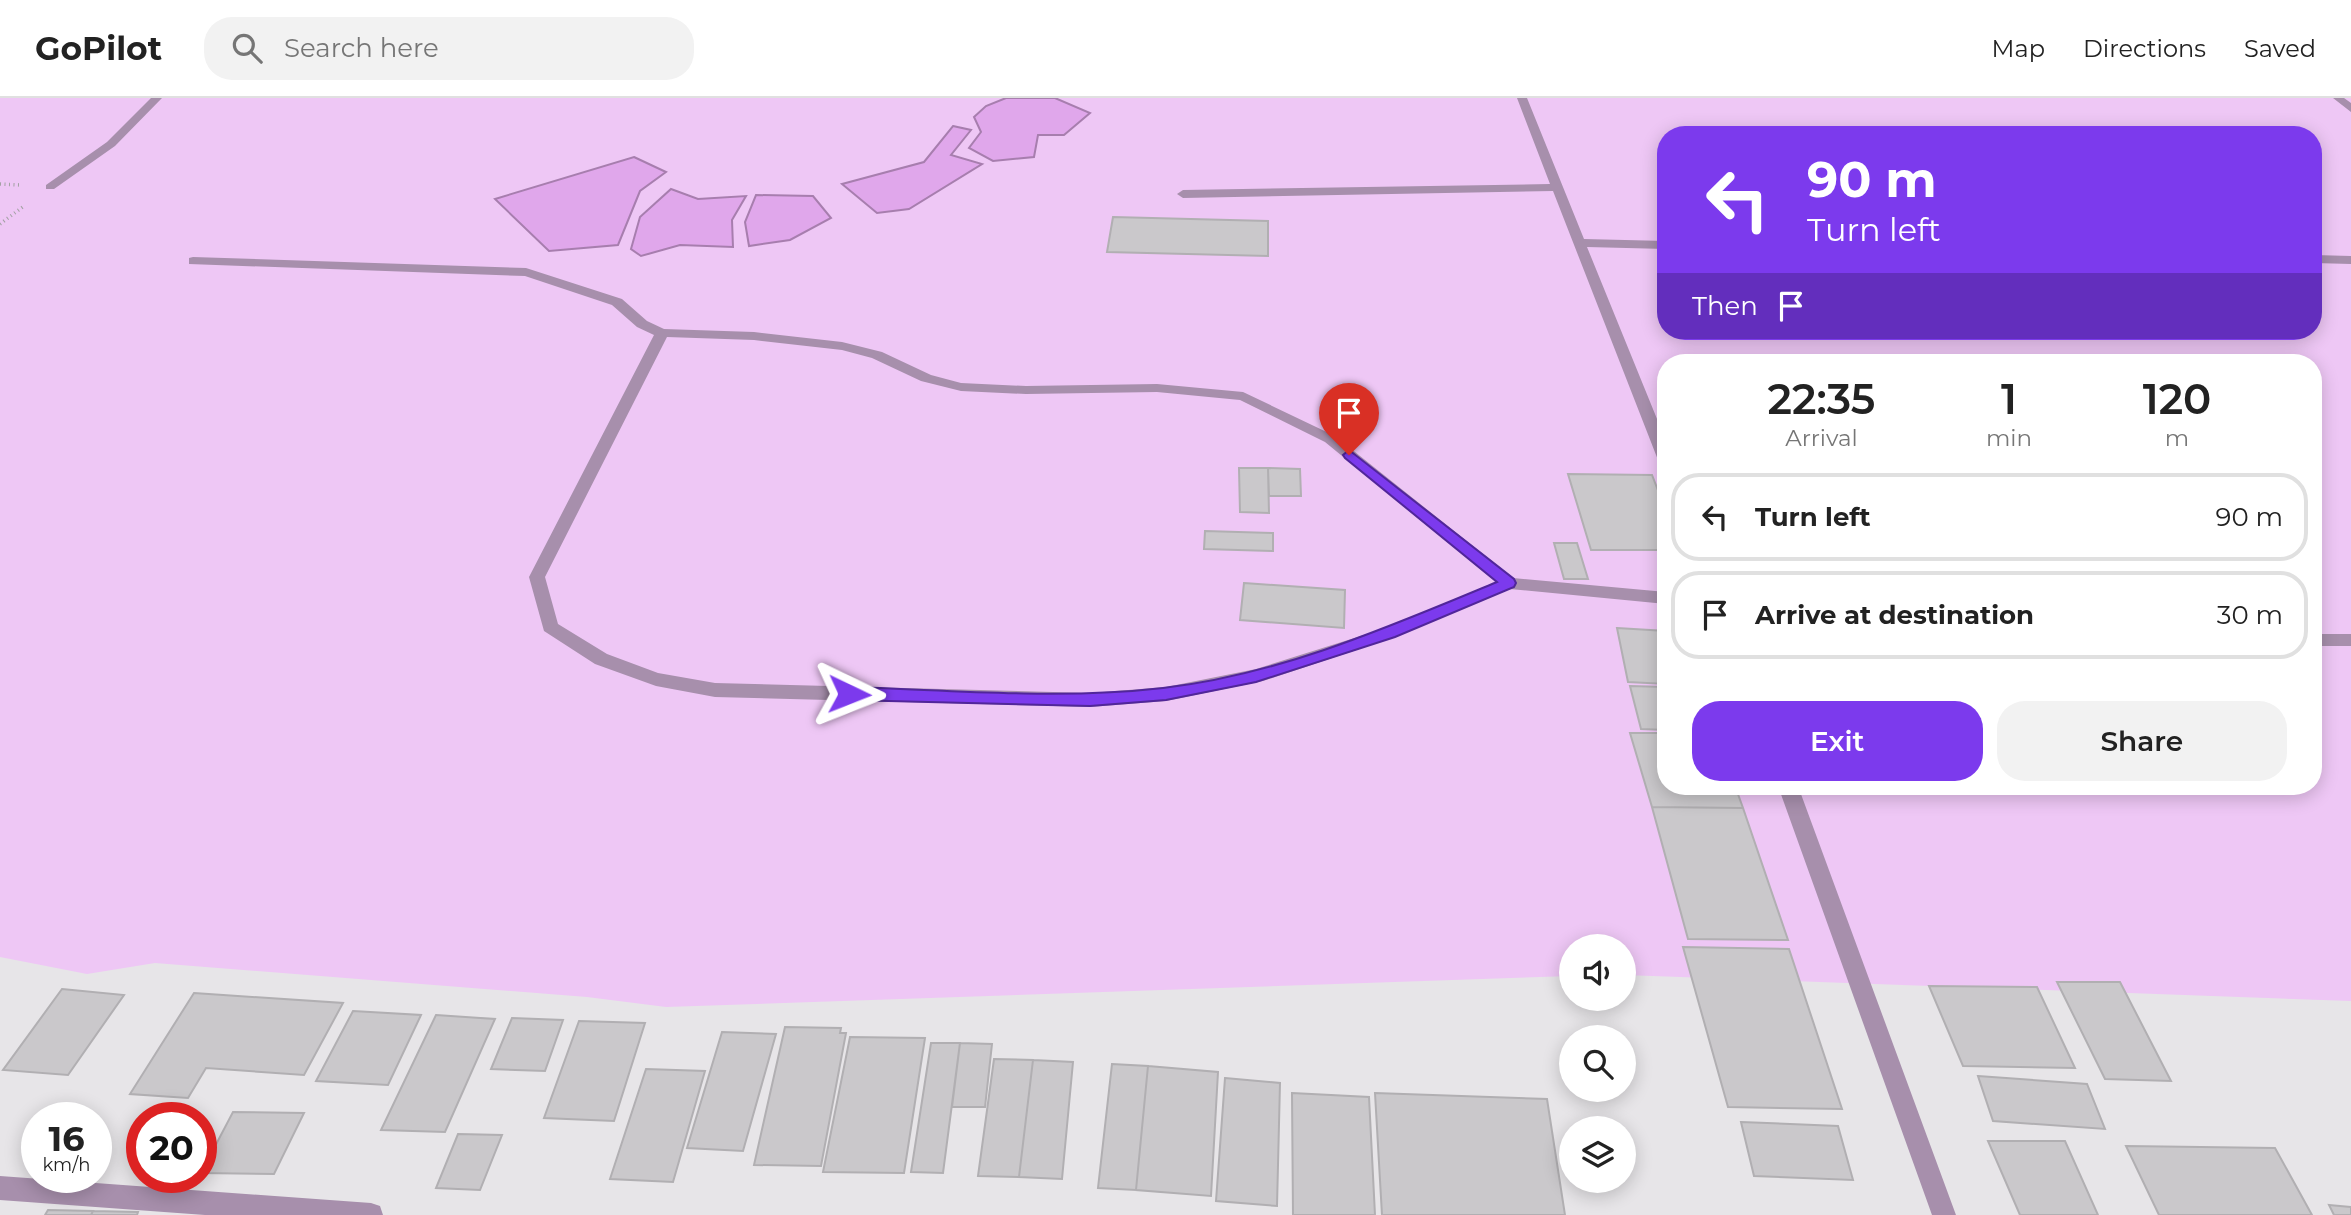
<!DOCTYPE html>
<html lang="en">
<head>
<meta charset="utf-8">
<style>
	body { margin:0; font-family:Montserrat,sans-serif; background:#f2f2f2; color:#222; height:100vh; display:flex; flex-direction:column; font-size:26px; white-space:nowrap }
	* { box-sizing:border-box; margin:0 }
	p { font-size:23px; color:#767676 }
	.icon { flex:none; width:38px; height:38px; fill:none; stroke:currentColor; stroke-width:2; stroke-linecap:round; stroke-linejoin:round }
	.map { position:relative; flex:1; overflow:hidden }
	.sheet { position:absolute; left:1657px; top:256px; width:665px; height:441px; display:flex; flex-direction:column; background:#fff; border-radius:28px; box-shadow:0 4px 18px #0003 }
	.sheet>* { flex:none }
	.top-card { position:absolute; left:1657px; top:28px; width:665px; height:214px; border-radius:28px; box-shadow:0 4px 18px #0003; background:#7c3aed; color:#fff; overflow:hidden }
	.fabs { position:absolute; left:1559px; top:836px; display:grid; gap:14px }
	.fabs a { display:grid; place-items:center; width:77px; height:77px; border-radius:50%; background:#fff; box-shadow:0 4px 18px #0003; font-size:35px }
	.speed { position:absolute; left:21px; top:1004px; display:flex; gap:14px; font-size:35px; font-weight:700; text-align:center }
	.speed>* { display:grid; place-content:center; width:91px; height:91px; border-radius:50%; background:#fff; box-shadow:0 4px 18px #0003; line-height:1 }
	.speed small { font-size:18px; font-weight:400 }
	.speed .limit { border:10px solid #d22; background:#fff; color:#111 }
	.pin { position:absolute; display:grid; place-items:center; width:60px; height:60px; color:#fff; margin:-72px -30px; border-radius:50% 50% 50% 0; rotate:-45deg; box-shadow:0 0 7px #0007 }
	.pin .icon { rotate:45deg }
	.me { position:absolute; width:77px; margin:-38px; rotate:92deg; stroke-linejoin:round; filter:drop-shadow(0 0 5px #0008) }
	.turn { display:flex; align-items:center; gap:24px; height:147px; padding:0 35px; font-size:32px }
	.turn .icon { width:91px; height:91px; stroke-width:2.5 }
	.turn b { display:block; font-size:49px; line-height:60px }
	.then { display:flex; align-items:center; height:66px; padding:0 35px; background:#0003; gap:14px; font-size:26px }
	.eta { display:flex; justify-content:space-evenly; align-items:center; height:119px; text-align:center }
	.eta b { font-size:42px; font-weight:600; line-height:49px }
	.primary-button { display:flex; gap:14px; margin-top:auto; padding:14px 35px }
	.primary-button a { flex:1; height:80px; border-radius:28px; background:#7c3aed; color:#fff; font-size:28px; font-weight:600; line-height:80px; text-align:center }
	.primary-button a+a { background:#f2f2f2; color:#222 }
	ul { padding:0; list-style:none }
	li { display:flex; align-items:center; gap:21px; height:88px; margin:0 14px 10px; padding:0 21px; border:4px solid #e0e0e0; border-radius:28px }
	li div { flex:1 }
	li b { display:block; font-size:26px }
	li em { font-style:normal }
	header { display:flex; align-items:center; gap:42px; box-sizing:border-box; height:98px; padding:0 35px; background:#fff; border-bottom:2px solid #e0e0e0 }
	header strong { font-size:33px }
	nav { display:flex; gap:38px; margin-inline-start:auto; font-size:24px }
	.search { width:490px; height:63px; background:#f2f2f2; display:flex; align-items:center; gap:18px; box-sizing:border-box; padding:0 24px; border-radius:28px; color:#767676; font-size:26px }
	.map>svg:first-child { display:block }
	.green { fill:#eec7f5; fill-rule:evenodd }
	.water { fill:#e0a7eb; stroke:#a77eae; stroke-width:2 }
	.building { fill:#cac8cb; stroke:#b1afb2; stroke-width:2 }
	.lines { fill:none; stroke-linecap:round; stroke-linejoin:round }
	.path { stroke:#a2a1a3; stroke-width:3.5; stroke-dasharray:1 3.5; stroke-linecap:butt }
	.minor { fill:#a78fac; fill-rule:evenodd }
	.route { fill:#7c3aed; stroke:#51269a; stroke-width:2 }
</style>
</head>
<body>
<header>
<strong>GoPilot</strong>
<div class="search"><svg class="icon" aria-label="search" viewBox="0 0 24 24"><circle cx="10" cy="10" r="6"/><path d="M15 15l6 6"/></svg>Search here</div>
<nav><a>Map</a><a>Directions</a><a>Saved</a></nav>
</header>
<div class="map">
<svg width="2351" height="1117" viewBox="0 0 2351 1117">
	<rect width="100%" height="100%" fill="#e7e5e8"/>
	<!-- green -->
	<path class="green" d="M0 0H2351V903L1624 877V849H1572L1571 878 666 909 587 899 155 865 87 876 0 859ZM1666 37H2314V233H1666ZM1666 264H2314V688H1666Z"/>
	<!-- water -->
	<path class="water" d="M1006 0H1055L1090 15 1064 37H1038L1034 59 993 63 969 50 981 34 974 19 986 8Z
		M953 28 971 32 951 57 982 66 909 111 877 115 842 86 924 64Z
		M634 59 666 74 640 93 618 147 549 153 495 101Z
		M671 91 698 101 746 98 732 122 733 149 680 147 641 158 631 151 640 119Z
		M756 97 813 98 831 120 790 142 749 148 745 124Z"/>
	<!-- building -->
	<path class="building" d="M1113 119 1268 123V158L1107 154Z
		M1239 370H1268L1269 415 1240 414Z
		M1268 370 1300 371 1301 398H1269Z
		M1568 376 1652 377 1666 413V452H1591Z
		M1205 433 1273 435V453L1204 451Z
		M1554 445H1577L1588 481H1564Z
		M1244 485 1345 492 1344 530 1240 522Z
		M1617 530 1666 533V586L1628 584Z
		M1630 588 1666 589V632L1641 631Z
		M1630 635H1666V688H1735L1743 710 1652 709Z
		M1652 709 1743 710 1788 842 1688 841Z
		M1683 849 1789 851 1842 1011 1728 1009Z
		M2057 884H2120L2171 983 2105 981Z
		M1929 888 2037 889 2075 970 1963 968Z
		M62 891 124 897 68 977 3 972Z
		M194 895 343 905 304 977 206 970 188 1000 130 996Z
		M353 913 421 917 388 987 316 983Z
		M436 917 495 921 445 1034 381 1032Z
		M512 920 563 922 545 973 491 971Z
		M579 923 645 925 614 1023 544 1020Z
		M785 929 841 930 840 935H846L821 1068 754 1067Z
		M722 934 776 936 743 1053 687 1050Z
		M850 939 925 940 904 1075 823 1074Z
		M931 945H960L943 1075 911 1074Z
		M960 945 992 946 985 1009H952Z
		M994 961 1033 962 1019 1079 978 1078Z
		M1033 962 1073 964 1062 1081 1019 1079Z
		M1112 966 1148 968 1136 1092 1098 1090Z
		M1148 968 1218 974 1211 1098 1136 1092Z
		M646 971 705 973 673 1084 610 1081Z
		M1978 978 2087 986 2105 1031 1993 1023Z
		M1225 980 1280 985 1277 1108 1216 1103Z
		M1292 995 1369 999 1375 1117H1293Z
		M1375 995 1547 1001 1565 1117H1382Z
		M233 1014 304 1015 274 1076 201 1075Z
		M1741 1024 1838 1028 1853 1082 1754 1078Z
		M458 1036 502 1037 480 1092 436 1090Z
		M1988 1043H2065L2098 1117H2020Z
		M2126 1048 2275 1050 2312 1117H2159Z
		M2329 1107 2351 1109V1117H2334Z
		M48 1112 93 1113 91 1117H45Z
		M93 1113 138 1114 137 1117H91Z"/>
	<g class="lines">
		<!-- path -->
		<path class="path" d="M0 86 21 87
			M0 126 24 108"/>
		<!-- minor -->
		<path class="minor" d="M151 0H162L115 48 54 91H46V87L107 44Z
			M1517 0H1527L1584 141 1666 143V151L1587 149 1666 343V367L1658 362 1553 93 1183 100 1177 96 1183 92 1550 86Z
			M2333 0H2344L2351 5V14Z
			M2314 157 2351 158V166L2314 165Z
			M193 159 526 170 622 201 647 223 664 231 754 234 842 244 882 254 931 277 961 285 1026 288 1157 286 1243 294 1335 338 1513 480 1666 494V506L1510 491 1395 539 1263 583 1166 603 1090 609 715 599 656 588 595 566 544 533 529 479 654 237 637 229 612 207 525 178 189 166V160ZM667 239 754 242 842 252 872 260 921 283 961 293 1026 296 1157 294 1240 302 1325 344 1496 484 1383 531 1256 571 1166 589 1090 595 715 585 658 575 607 556 558 526 545 479Z
			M2314 536H2351V548H2314Z
			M1778 688H1798L1956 1117H1932Z
			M0 1078 371 1105 380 1108 383 1117H205L0 1102Z"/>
	</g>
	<!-- route -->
	<path class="route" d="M1349 352 1514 481 1516 485 1514 489 1395 539 1256 584 1166 602 1090 608 849 602 841 596 849 589C953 592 1059 602 1163 590 1279 577 1391 528 1497 484L1345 360 1343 357Z"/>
</svg>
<div class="fabs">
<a><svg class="icon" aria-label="sound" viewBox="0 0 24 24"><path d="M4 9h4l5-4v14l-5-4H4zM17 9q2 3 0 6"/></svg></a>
<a><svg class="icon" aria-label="search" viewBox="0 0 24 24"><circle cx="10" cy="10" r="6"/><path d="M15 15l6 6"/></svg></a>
<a><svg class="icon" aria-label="layers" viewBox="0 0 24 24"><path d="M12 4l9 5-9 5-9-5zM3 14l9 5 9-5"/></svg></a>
</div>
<div class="speed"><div>16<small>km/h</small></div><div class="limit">20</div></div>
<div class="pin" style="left:1349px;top:357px;background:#d93025"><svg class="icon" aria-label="arrive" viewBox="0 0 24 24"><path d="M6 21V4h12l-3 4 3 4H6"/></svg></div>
<svg class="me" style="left:849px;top:596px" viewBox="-20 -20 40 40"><path d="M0-17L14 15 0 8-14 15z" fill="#7c3aed" stroke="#fff" stroke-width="4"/></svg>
<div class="top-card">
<div class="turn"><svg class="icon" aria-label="left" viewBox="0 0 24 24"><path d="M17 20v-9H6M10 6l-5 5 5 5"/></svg><div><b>90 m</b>Turn left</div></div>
<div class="then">Then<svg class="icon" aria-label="arrive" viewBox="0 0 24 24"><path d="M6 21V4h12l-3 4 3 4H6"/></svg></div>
</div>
<section class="sheet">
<div class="eta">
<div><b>22:35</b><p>Arrival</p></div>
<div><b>1</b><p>min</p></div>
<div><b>120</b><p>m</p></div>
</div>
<ul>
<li><svg class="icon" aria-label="left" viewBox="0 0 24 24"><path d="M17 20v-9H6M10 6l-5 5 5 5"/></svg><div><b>Turn left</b></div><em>90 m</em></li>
<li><svg class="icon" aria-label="arrive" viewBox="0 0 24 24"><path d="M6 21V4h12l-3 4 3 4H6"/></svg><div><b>Arrive at destination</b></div><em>30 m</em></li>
</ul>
<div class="primary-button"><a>Exit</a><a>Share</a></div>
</section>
</div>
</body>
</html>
